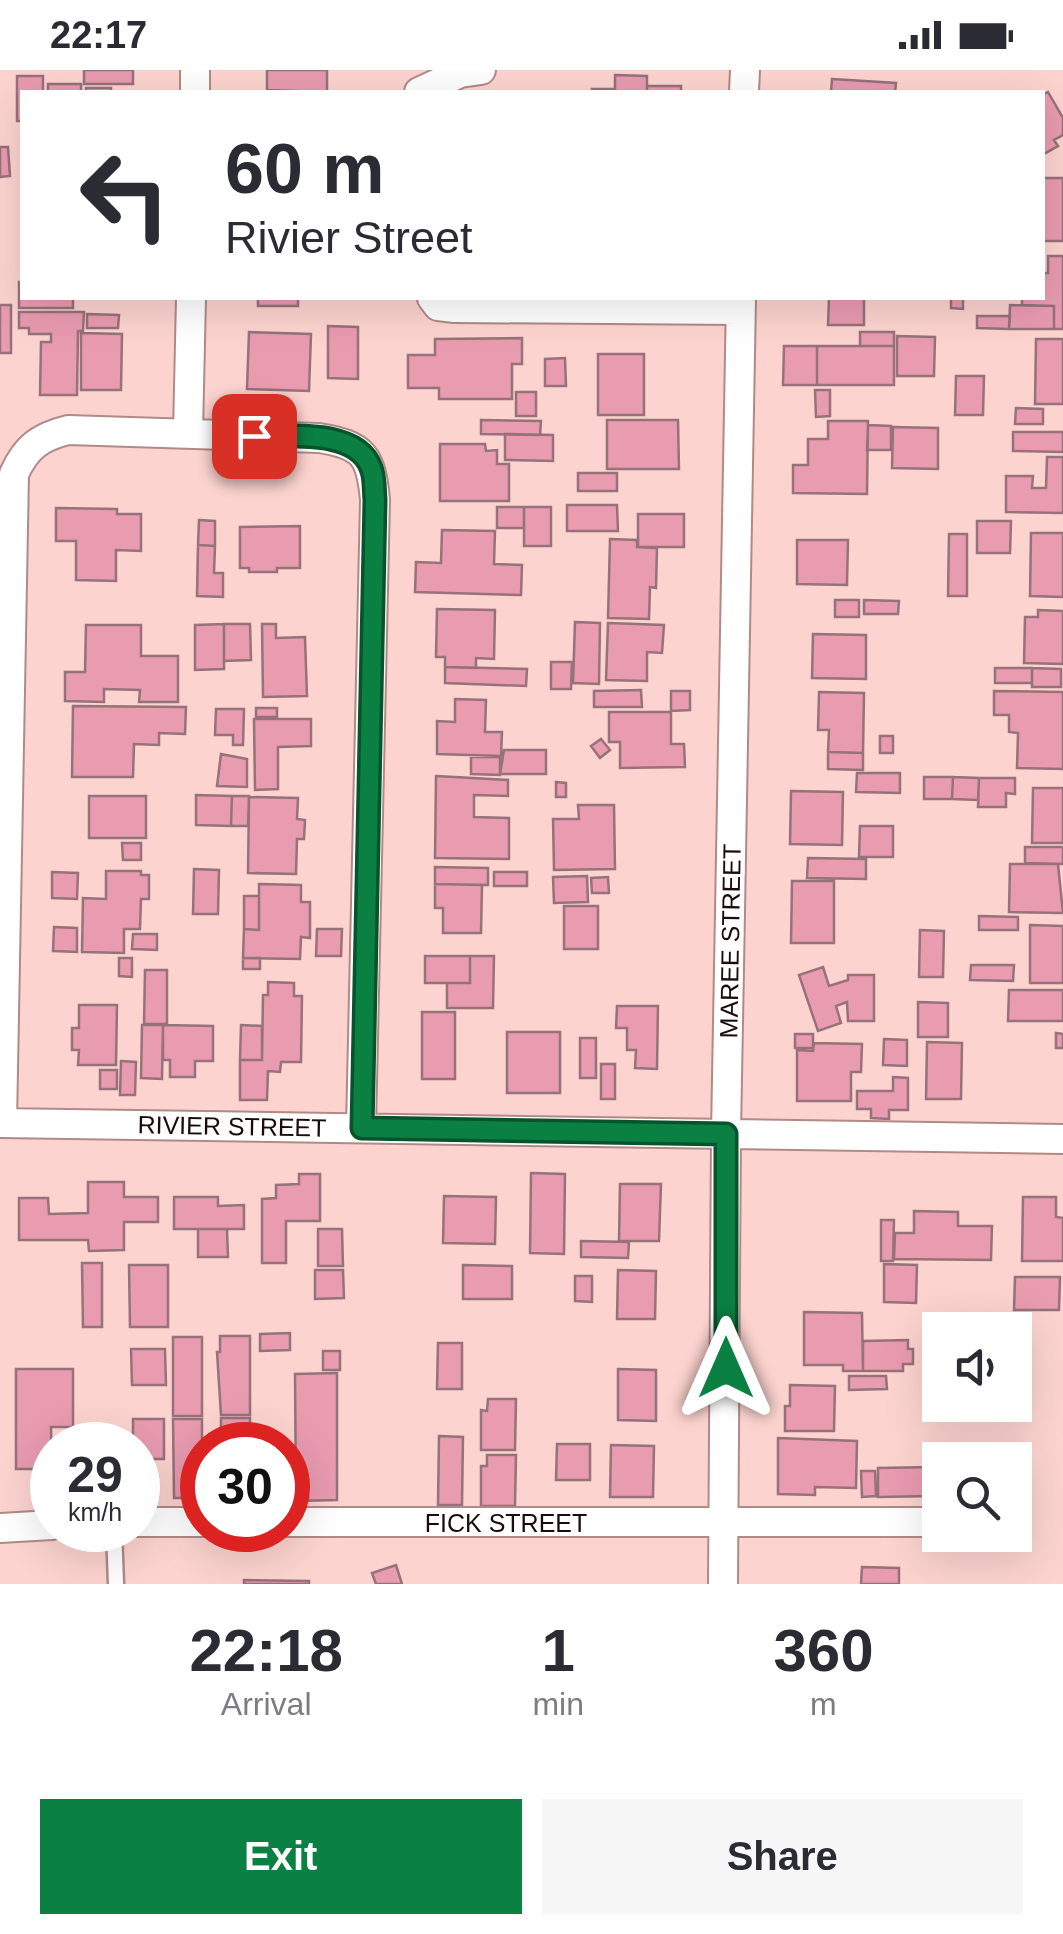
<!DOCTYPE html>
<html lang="en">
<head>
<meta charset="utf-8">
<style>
	body { margin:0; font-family:Arial,sans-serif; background:#f7f7f7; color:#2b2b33; height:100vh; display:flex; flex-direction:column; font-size:38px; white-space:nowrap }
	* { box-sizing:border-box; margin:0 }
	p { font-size:32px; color:#7c7c81 }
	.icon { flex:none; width:55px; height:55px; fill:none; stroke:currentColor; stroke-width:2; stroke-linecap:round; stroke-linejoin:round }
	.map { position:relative; height:1514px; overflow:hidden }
	.details { display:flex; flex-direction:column; background:#fff; flex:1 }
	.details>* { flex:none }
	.hud { position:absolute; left:20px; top:20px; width:1025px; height:210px; border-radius:0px; box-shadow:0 10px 40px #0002; background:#fff; color:#2b2b33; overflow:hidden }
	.tools { position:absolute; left:922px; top:1242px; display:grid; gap:20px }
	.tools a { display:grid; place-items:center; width:110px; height:110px; border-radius:0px; background:#fff; box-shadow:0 10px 40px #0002; font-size:50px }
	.speed { position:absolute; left:30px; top:1352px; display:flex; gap:20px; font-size:50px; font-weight:700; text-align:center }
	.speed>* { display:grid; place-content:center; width:130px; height:130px; border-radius:50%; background:#fff; box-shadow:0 10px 40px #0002; line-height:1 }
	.speed small { font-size:25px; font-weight:400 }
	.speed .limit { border:15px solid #d22; background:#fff; color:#111 }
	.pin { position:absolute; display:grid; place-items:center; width:85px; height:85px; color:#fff; margin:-42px; border-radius:20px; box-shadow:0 5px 15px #0006 }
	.me { position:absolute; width:110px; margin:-55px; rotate:0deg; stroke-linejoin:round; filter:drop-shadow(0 0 8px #0008) }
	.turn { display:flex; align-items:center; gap:35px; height:210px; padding:0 40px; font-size:45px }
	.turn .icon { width:130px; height:130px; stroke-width:2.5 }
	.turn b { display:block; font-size:70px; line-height:85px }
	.eta { display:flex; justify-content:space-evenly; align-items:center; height:170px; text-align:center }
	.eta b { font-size:60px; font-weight:600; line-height:70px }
	.button { display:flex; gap:20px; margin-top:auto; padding:20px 40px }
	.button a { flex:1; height:115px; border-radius:0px; background:#0b8043; color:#fff; font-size:40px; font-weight:600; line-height:115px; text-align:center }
	.button a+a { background:#f7f7f7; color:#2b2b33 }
	.status { display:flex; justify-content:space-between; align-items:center; height:70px; padding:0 50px; background:#fff; direction:ltr }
	.status svg { height:28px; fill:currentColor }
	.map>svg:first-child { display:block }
	.building { fill:#e99bb0; stroke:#96727a; stroke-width:2.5 }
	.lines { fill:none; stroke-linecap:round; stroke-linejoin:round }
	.service-casing { stroke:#b08a87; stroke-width:19 }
	.minor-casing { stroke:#b08a87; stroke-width:32 }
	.service { stroke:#fff; stroke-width:14 }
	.minor { stroke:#fff; stroke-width:28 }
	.route-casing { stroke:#07532c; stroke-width:25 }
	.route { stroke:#0b8043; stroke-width:18 }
	.labels { text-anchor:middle; stroke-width:8; stroke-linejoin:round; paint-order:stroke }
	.street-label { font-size:25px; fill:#1a0c0b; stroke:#fff }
</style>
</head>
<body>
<div class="status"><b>22:17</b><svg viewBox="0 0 49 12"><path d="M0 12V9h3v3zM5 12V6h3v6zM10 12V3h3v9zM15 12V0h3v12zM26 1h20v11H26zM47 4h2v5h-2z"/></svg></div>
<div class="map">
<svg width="1063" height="1514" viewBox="0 0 1063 1514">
	<rect width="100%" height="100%" fill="#fcd3cf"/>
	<!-- building -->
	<path class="building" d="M84 0H133V14H84Z
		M267 0H327V22L267 20Z
		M615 5 647 6V22H592V19H615Z
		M17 6H43V22H22V51H17Z
		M832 9 896 13 895 22H831Z
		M48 14H81V22H48Z
		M647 16H681V22H647Z
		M86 18H111V22H86Z
		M1048 22 1063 48V65L1054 70 1058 76 1042 85V25Z
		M0 77H8L10 106 0 107Z
		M1042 108H1063V171H1042Z
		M1048 186H1063V259H1054V236L1022 235V228H1042V203H1048Z
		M19 212H22V228H73V238H19Z
		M258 228H298V236H258Z
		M829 228H864V255H828Z
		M951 228H963V239L951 238Z
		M0 235H11V283H0Z
		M1010 235 1054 236V259H1009Z
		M19 242H84L83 261H78L77 325H40L41 272H51V264H29V258H19Z
		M87 244 119 245 118 258H87Z
		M977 246H1010L1009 259 977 258Z
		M328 256 358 257V309L328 308Z
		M249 262 311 264 309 321 247 319Z
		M860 262H894V276H860Z
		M81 263 122 264 121 320H81Z
		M897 266 935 267 934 306H897Z
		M522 268V294H512V329H439V318H408V285H435V269Z
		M1036 269H1063V334H1035Z
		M784 276H817V315H783Z
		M817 276H894V315H817Z
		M598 284H644V345H598Z
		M565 288 566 316H545V289Z
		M956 306H984L983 345H955Z
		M815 320H830V346L816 347Z
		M516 322H536V346H516Z
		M1016 338 1043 339V354H1015Z
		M481 350 541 351 540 365 481 364Z
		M607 350H678L679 399H607Z
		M828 351H868L867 424 793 423V395H808V369H828Z
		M868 355 891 356V380H867Z
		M893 357 938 358V399L892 398Z
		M1013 362H1063V382L1013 381Z
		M505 364 553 365V391L505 390Z
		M440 374H485L486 381 497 380V394H509V431H440Z
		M1047 387H1063V443L1006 442V406H1033L1032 418H1046Z
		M578 403H617V421H578Z
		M567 435H617L618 461H567Z
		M497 437H524V458H497Z
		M524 437H551V476H524Z
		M56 438 117 439V444H141V481L116 480V511L76 510V471H56Z
		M638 444H684V477H638Z
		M199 450 215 451V476L198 475Z
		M977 451H1011L1010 483H977Z
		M300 456V498H277V502H249V498H240V457Z
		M442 460 495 461 494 494 522 495 521 525 415 522 416 492 441 493Z
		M1031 463H1063V527L1030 526Z
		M949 464H967V526H948Z
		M610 469 637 470V477L657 478 656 518 650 517 649 549 608 548Z
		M797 470H848L847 515 797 514Z
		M198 475 215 476 214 503H223V527L197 526Z
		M835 530H859V547H835Z
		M864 530 899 531 898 544H864Z
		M437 539 495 540 494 589 476 588V598L445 597V587H436Z
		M1038 540 1063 541V594L1024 593 1025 547H1038Z
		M575 552 600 553 599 614 573 613Z
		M608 553 664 555 662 583 647 582V611L606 610Z
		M224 554H250L251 590 224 591Z
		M224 554V599L195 600V555Z
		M262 554H276V568L305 567 307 626 263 627Z
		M86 555H141V586H178V632H139L140 620 104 619V632L65 631V602H85Z
		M813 564 866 565V609L812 608Z
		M551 592H572L571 619H551Z
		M445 597 527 599 526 616 445 613Z
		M995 598H1032V613H995Z
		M1032 598 1061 599V617H1032Z
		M641 620 642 637H594V621Z
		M671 621H690V640L671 641Z
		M994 621 1063 622V699L1017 698 1018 663 1009 662V645H994Z
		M819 622 864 623 863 683 828 682 829 660H818Z
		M455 629 486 630 485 662H502L501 686 437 684V651L455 652Z
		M73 636 186 637 185 664 159 663V675L134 674 133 707H72Z
		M256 638H277V647H256Z
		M216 639H244L243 675H233V665H215Z
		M609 642H671V674H684L685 697 620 698V672H609Z
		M254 649H311V676L278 677V719L255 720Z
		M880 666H893V683H880Z
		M601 669 610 680 600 688 591 676Z
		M504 680H546V704H500Z
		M828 682 863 683V700L828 699Z
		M221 684 247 689V717L217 716Z
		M471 687H500V705L471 704Z
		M857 703H900V723L856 722Z
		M436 706 508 710V726L474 725V747L509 748V789L435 788Z
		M924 707H953L952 729H924Z
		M953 707 979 708 978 730 952 729Z
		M979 708H1015V724L1006 723V737H978Z
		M556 712 566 713V727H556Z
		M1033 718H1063V773H1032Z
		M791 721 843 722 842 775 790 774Z
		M196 725 232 726 231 756 196 755Z
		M89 726H146V768H89Z
		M232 726H249L248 756H231Z
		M249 727 298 728 297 749 305 750 304 769H297L296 804 248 803Z
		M578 735H614L615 799 554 800 553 749H579Z
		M860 756H893V787H859Z
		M122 773H141V790H123Z
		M1025 777H1063V794L1025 793Z
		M808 788 866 789V809L807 808Z
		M1010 794H1058L1063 843 1009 842Z
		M435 797 488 798V815L435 814Z
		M194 799 219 800 218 844H193Z
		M106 801H141V805H149V829H141L140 859H124V883L82 882 83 828 106 829Z
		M52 802 78 803 77 829 52 828Z
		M494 802H527V816H494Z
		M587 806 588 832 554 833 553 807Z
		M608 807 609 823H592L591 808Z
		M792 811H834V873H791Z
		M259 814 301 815V832H310V868L301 867 300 889 243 888 244 859 259 860Z
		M435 814 482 815 481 863H443V838H435Z
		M244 826H259V860L244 859Z
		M564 836H598V879H564Z
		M979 846 1018 847V860H979Z
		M1030 855 1063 856V913H1030Z
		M54 857 77 858V882L53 881Z
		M317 859H342L341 886H316Z
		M920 860 944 861 943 907H919Z
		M133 864H157V880L132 879Z
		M425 886H470V913H425Z
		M470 886H494L493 938H447V913H470Z
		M119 888H132V907L119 906Z
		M243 888H260V899H243Z
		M971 895H1014L1013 911 970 910Z
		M823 897 829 916 848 910V905H874V951H848L847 932 836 936 841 953 818 961 799 905Z
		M145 900H167V954H144Z
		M268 912 294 913V926H302L301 992H281L280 1002 268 1001 267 1030H240V990H262L263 925H268Z
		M1009 920H1063V951H1008Z
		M918 932 948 933V967H918Z
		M79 935H117L116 995H78L79 980H72V958H79Z
		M617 936H658L657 999 635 998 636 980H627V958H616Z
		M422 942H455V1009H422Z
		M142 955H163L162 1009 141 1008Z
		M163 955 213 956V991H195V1007H170V990H163Z
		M241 955 262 956V990H240Z
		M507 962H560V1023H507Z
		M1056 963 1063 964V978H1056Z
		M795 964H813V978H795Z
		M580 968H596V1008H580Z
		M884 969 907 970V996L883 995Z
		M927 972 962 973 961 1029H926Z
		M814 973 862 974 861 1002H851V1031H797V980L813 981Z
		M121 991 136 992 135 1025H120Z
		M601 994H615V1029H601Z
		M100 1000H117V1019H100Z
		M893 1007 908 1008V1040H889V1049L871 1048V1039H857V1021H893Z
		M531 1103 565 1104 564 1184 530 1183Z
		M299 1104H320V1151H286V1193H262V1129L276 1128V1115L299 1114Z
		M88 1112H124V1127H158V1152H124V1180L89 1181 88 1170H19V1128H48L49 1144 88 1143Z
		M620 1114H661L659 1171H619Z
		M444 1126 496 1127 495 1174 443 1173Z
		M174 1127H218V1136L244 1135V1159H174Z
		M1023 1127H1056V1147L1063 1148V1191H1022Z
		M914 1141 958 1142V1156H992L991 1190 894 1189 895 1163H914Z
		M881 1150H894L893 1191H881Z
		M198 1159H227L228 1187H198Z
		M318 1159H342L343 1196H318Z
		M581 1171 629 1172 628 1188 581 1187Z
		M82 1193H102V1257H83Z
		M884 1194 917 1195 916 1233 884 1232Z
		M129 1195H168V1257H130Z
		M463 1195 512 1196V1229H463Z
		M315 1200H343L344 1228 315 1229Z
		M618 1200 656 1201 655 1249H617Z
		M575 1206H592V1232L575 1231Z
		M1015 1207H1060L1059 1240H1014Z
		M804 1242 862 1243 863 1301H843V1295H804Z
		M290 1263V1280L260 1281V1264Z
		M220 1266H250V1345H221L217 1282H220Z
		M173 1267H202V1346H173Z
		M908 1270V1279H913V1294H903V1301H863V1271Z
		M438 1273H462V1319H437Z
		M131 1279H165L166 1315H132Z
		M323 1281H340V1300H323Z
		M16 1299H73V1357H51L52 1414 50 1399H16Z
		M618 1299 656 1300V1351L618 1350Z
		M337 1303V1430L296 1431 295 1304Z
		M849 1306H886L887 1319 849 1320Z
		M790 1315 835 1316 834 1361H785V1336H790Z
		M488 1329H516L515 1380H481V1340L487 1341Z
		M221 1348H250V1375H221Z
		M133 1349H164V1389H138V1375H133Z
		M173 1349H202V1428H174Z
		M439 1366 463 1367 462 1435H438Z
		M778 1368 857 1371 856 1418 815 1417V1425L778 1424Z
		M557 1374H590V1410H556Z
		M611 1375 654 1376 653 1427H610Z
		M487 1385H516L515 1436H481V1396H487Z
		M934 1397 935 1426 878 1427V1398Z
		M861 1401H875L876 1426 862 1427Z
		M396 1495 402 1514H376L372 1503Z
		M862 1497 899 1498V1514H861Z
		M244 1510 309 1511V1514H244Z"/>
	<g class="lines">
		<!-- service casing -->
		<g class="service-casing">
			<path id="service" d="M114 1460 116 1514"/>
		</g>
		<!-- minor casing -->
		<g class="minor-casing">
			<path id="minor" d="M195 22V0
				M419 22 460 3 481 0
				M744 22 745 0
				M432 228 438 236 455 238 740 240
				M188 363 191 228
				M0 1053 1063 1069
				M2 1053 14 404C26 377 40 367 68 360L319 368C364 375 371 386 375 430L361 1058
				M138 1452H202
				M288 1452H940
				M0 1458 52 1455
				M723 1514 726 1064 741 228"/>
		</g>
		<!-- service -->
		<use href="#service" class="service"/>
		<!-- minor -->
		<use href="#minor" class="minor"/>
	</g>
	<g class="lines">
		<!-- route casing -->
		<g class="route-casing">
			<path id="route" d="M254 366C287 367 357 358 371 398 375 407 374 420 375 430L362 1058 726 1064V1298"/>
		</g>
		<!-- route -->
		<use href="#route" class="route"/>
	</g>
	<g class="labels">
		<!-- street labels -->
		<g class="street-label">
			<text transform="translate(730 871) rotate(-89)" y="9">MAREE STREET</text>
			<text transform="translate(232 1056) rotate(1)" y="9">RIVIER STREET</text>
			<text x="506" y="1462">FICK STREET</text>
		</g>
	</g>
</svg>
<div class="tools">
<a><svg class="icon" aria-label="sound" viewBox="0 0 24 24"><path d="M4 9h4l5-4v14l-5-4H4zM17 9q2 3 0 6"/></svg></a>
<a><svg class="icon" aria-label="search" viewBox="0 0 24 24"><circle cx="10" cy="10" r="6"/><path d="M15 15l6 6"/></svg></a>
</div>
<div class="speed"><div>29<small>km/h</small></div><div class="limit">30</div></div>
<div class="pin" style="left:254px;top:366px;background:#d93025"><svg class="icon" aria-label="arrive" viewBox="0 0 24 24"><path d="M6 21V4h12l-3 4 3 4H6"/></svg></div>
<svg class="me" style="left:726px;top:1298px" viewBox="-20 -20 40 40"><path d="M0-17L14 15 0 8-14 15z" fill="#0b8043" stroke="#fff" stroke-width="4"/></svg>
<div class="hud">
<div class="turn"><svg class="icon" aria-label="left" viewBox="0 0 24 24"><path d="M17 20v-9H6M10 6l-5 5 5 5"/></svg><div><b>60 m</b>Rivier Street</div></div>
</div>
</div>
<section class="details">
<div class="eta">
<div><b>22:18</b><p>Arrival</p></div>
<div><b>1</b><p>min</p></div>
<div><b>360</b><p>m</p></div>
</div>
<div class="button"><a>Exit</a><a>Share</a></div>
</section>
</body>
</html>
